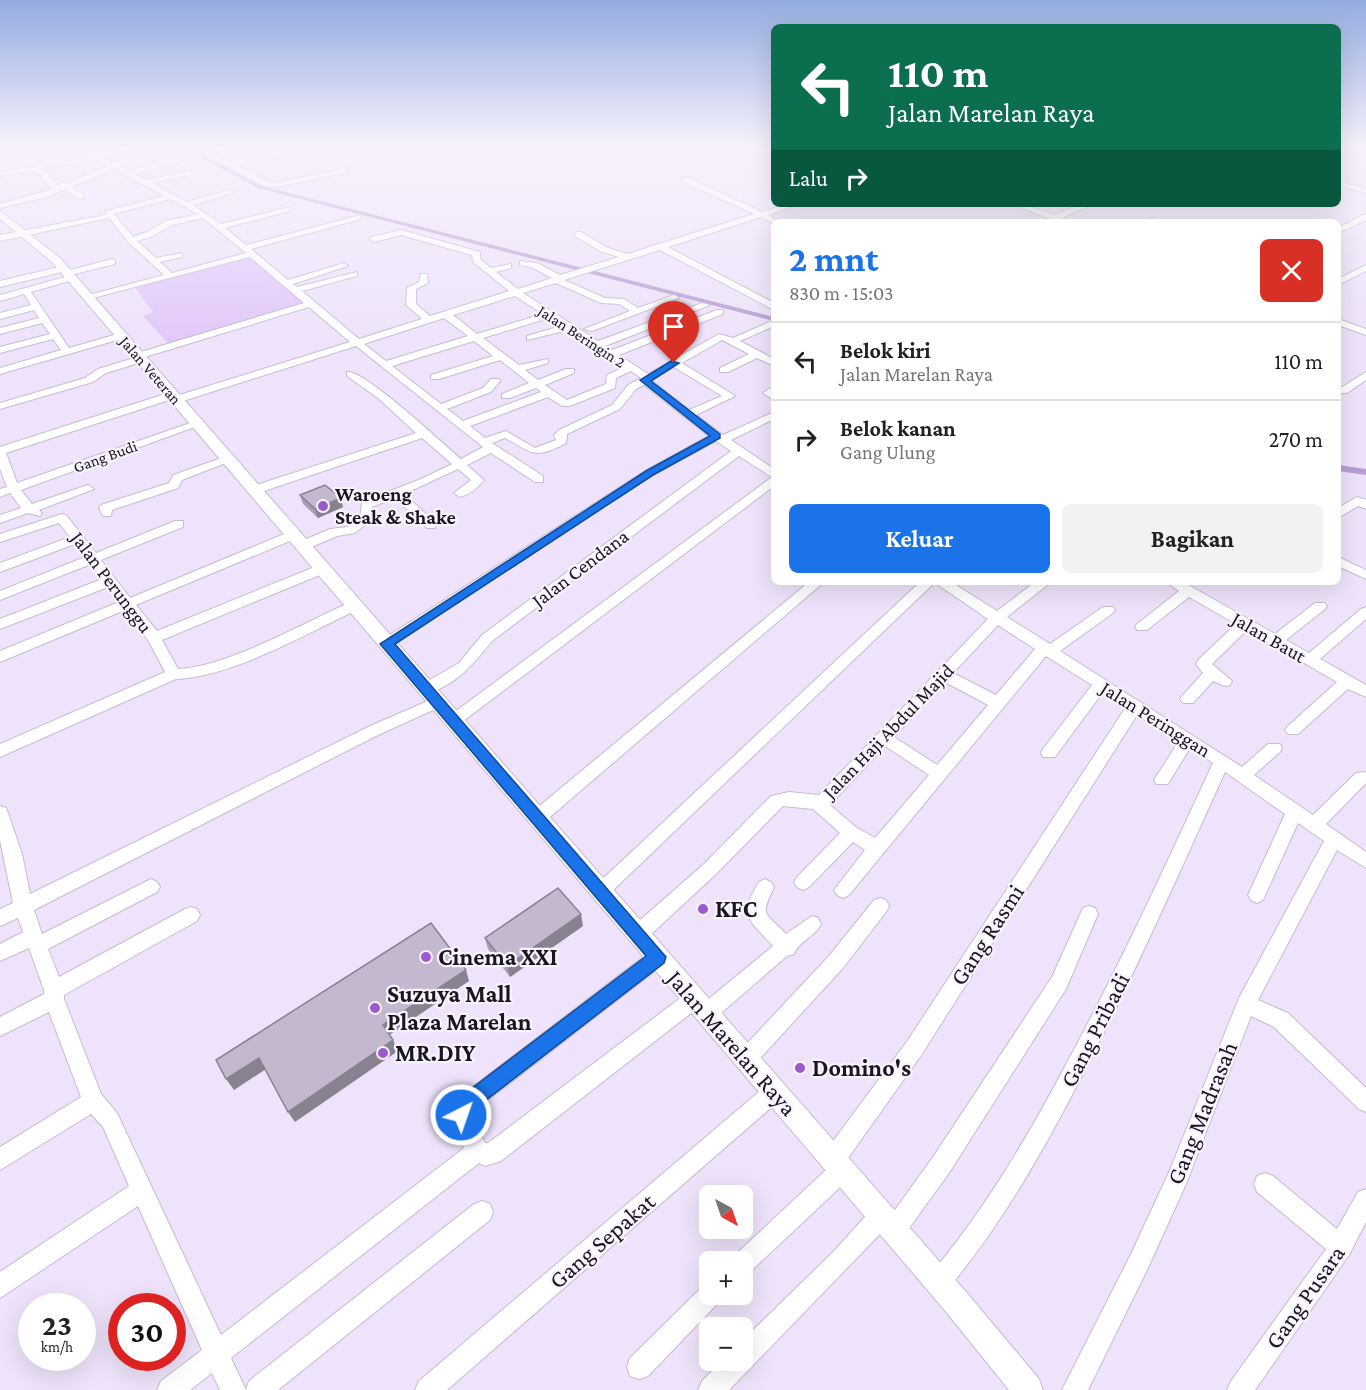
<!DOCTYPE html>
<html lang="id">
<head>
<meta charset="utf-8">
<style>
	body { margin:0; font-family:"Crimson Pro",serif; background:#f2f2f2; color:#202124; height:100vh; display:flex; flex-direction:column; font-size:22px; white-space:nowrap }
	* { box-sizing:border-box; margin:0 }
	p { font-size:20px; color:#757577 }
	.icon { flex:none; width:33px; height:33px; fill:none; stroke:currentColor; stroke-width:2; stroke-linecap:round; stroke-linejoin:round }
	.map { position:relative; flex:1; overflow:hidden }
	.side { position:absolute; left:771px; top:219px; width:570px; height:366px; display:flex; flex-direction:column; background:#fff; border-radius:9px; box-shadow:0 6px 24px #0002 }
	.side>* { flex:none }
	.hud { position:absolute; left:771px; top:24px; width:570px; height:183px; border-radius:9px; box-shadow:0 6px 24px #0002; background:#0b6e4f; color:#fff; overflow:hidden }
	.needle { width:39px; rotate:140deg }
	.controls { position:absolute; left:699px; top:1185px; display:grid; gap:12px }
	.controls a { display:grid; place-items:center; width:54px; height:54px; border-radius:9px; background:#fff; box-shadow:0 6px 24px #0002; font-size:30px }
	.speed { position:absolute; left:18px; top:1293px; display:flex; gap:12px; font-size:30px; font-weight:700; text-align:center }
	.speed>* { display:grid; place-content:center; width:78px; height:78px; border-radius:50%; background:#fff; box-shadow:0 6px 24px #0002; line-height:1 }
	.speed small { font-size:15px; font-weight:400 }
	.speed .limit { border:9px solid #d22; background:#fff; color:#111 }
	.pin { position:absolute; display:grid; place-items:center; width:51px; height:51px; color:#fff; margin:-62px -26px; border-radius:50% 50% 50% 0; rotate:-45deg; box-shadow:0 0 6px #0007 }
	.pin .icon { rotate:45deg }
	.me { position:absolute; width:66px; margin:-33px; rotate:41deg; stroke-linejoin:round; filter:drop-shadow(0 0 4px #0008) }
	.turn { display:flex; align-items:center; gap:21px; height:126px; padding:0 18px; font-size:27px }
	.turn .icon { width:78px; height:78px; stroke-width:2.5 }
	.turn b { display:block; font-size:42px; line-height:51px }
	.then { display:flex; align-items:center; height:57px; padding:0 18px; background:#0003; gap:12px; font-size:22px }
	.round { display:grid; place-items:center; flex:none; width:63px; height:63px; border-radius:9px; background:#f2f2f2 }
	.headline { display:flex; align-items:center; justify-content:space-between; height:102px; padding:0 18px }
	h1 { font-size:36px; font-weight:700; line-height:45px; color:#1a73e8 }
	.action { display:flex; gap:12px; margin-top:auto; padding:12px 18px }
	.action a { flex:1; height:69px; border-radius:9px; background:#1a73e8; color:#fff; font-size:24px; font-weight:700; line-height:69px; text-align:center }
	.action a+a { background:#f2f2f2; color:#202124 }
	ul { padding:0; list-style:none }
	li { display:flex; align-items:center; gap:18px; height:78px; padding:0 18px; border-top:2px solid #e0e0e0 }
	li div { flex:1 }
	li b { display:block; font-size:22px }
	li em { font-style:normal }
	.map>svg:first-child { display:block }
	.green { fill:#e1c8f9 }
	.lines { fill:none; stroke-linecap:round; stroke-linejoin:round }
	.canal { fill:#b99ed3; fill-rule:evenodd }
	.minor-casing { stroke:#c6bbd2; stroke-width:2 }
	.major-casing { stroke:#c6bbd2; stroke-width:2 }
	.minor { fill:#fff; fill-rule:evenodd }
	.major { fill:#fff; fill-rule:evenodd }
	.wall { fill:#a89eb1 }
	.shaded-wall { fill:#888190 }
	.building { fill:#c3b8ce; stroke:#888190; stroke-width:1.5 }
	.route { fill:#1a73e8; stroke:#114b97; stroke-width:1.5 }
	.poi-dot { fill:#9c5ad0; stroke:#f8f3fd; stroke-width:2 }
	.labels { text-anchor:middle; stroke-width:4.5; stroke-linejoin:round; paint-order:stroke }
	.far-street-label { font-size:16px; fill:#1a151e; stroke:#f8f3fd }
	.poi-label { font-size:20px; font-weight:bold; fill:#1a151e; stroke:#f8f3fd; text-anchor:start }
	.street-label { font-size:20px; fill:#1a151e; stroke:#f8f3fd }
	.near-poi-label { font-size:24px; font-weight:bold; fill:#1a151e; stroke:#f8f3fd; text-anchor:start }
	.near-street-label { font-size:24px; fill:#1a151e; stroke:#f8f3fd }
</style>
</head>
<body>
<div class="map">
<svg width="1366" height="1390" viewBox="0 0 1366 1390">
	<rect width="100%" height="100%" fill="#eee3fa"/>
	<!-- green -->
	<path class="green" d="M251 255 307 302 169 344 143 316 153 312 135 287Z"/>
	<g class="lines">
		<!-- canal -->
		<path class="canal" d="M179 146H186L262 186 774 317V321L258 188Z
			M1338 465 1366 469V475L1338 471Z"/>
		<!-- minor casing -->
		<g class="minor-casing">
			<path id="minor" d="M75 146H83L98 154 130 146H142L103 157 113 162 150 153V157L119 165 129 171 225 146H239L213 153 230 162 306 146H319L236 165 266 181 276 183 346 168 349 172 276 187 261 185 205 154 134 174 146 180 191 171V175L152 183 187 202 233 189V193L193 205 221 224 290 207V211L225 228 246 245 361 215V219L251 249 288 280 344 263 348 266 293 284 297 287 357 272V276L302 291 359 339 422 319 406 305 407 288 419 282 421 274H427L428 283 416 289V304L430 316 509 291 473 262 472 255 401 235 374 242 370 239 371 237 401 230 480 252V259L491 268 511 264V268L496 272 518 289 552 278 531 267 520 265V261L537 263 560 275 619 257 600 251 575 236V232H581L606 247 627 254 754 214 683 182V178H689L762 212 787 204H799L768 215 781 222 774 224 761 217 668 247 774 303V310L660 250 564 280 605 298 624 299 638 308 674 295 679 298 592 331 584 329 630 311 619 304 601 303 556 283 523 293 598 341 702 303 710 305 605 346 612 350 717 310H723V314L619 355 648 374 719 334 733 338 774 320V326L740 341 774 359V366L757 358 728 372H720V368L749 354 722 340 682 363 735 396 696 415 723 435 774 412V419L731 440 774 469V486L458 725H448L445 721 448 717 772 477 739 456 492 641C473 665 456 685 426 694L419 689 421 685 459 663 482 635 731 451 716 441 653 475 387 648 382 646 380 643 382 640 645 471 709 436 644 385 636 389 620 409 567 434 566 443C535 460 533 453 505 438L492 443 543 476V482H535L491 453 467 465 484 480C478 488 470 494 460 497L454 493 471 480 458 469 404 494 435 522V528H427L395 498 372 507V519L355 533 337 536 307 549H297L296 546 297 543 330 529 348 527 360 518 362 502 421 479 452 464 422 438 258 493H250V487L416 433 378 398 347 376V372C364 369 443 444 461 459L483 447 356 346 180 402H172V399L6 453 17 483 193 422H201L203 424 21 490 32 504 88 485 94 489 39 510 42 513 40 516 28 513 0 523V515L21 508 10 493 0 497V489L7 487 0 469V447L168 393H176V396L350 342 309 307 145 357V361L106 373 93 382 0 409V403L85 378 98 369 134 358V354L304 303 250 257 85 300V296L164 275 128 242 109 218 0 241V235L100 216 106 214V211L164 196 115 169 71 187 84 195V199H78L65 189 47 197 0 208V204L53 189 42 180 41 175 33 171 0 176V172L32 167 51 159 68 161 90 156ZM96 159 109 166 66 183H60L59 186 49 177 48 172 40 169 52 163 68 165ZM170 199 198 214 166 221 147 232 133 237 114 214ZM203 218 246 253 172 273 160 262 182 257V253L156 258 137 241 153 236 172 225ZM515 296 543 314 477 334 453 315ZM444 318 468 336 386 361 364 344ZM549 318 561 326 527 336V340L568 330 624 367 607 375 606 384 567 400 545 385 574 373V369H566L538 380 525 370 548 363V359L519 365 483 338ZM474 341 493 356 431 375V379H439L500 360 529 383 502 394V398H510L536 388 541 392 463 421 447 409 491 392 500 381 499 379H491L483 388 441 404 392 366ZM674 367 722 396 689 410 651 380ZM631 371 641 378 628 385 612 405 559 430 554 435 556 440 535 448 506 431 485 438 470 426 548 397 562 406H570L615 388 616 378Z
				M1338 181 1366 189V193L1338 185Z
				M1012 204H1023L1054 215 1082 204H1093L1062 218 1070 222H1058Z
				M1363 215H1366V220L1338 233V228Z
				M1151 218H1154V222H1141Z
				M112 259 115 260V264L71 275 74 278 73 280 31 292 69 348 121 333 126 336 124 338 0 374V368L61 350 53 339 0 353V347L50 334 42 323 0 334V328L39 318 34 310 0 319V313L31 305 24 294 0 301V295L65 277 62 274 63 272Z
				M1366 265V271L1338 285V279Z
				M63 266 66 267V271L0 287V281Z
				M1338 319 1366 329V335L1338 325Z
				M1366 372V380L1347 393H1339V389Z
				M774 386V400L763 393Z
				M227 456 231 457V461L182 480 178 488 112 510 111 516H103L99 508 101 505 169 483 173 475Z
				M1357 497 1366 500V509L1358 506 1338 518V508Z
				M62 514 66 515 96 553 175 521H183V527L101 560 130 598 289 532H297V538L136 605 157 631 317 566H327L329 569 327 572 162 640 178 669C227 667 303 623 349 603H359L361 606 359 609C307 633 233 677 176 679L0 757V744L165 672 148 640 125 610 0 662V651L119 602 108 587 0 629V619L102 579 91 564 0 600V591L85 557 75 544 0 572V563L70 537 59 523 0 542V534Z
				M1338 557 1366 570V579L1338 566Z
				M809 582H824L543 823 537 825 531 823 529 818 531 813Z
				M920 582H930L932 585 607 896 601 899 595 896 592 891 595 886Z
				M934 582H951L997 611 1035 582H1051L1007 617 1050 644 1103 607H1113L1115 610 1113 613 1060 651 1242 767 1268 744H1280L1282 748 1280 752 1254 775 1313 815 1356 773 1366 772V783L1326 824 1366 852V868L1337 850 1258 1000 1288 1013 1366 1088V1112L1359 1109 1274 1027 1251 1016 1186 1184 1147 1270 1088 1390H1062L1131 1254 1170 1170 1239 998 1324 841 1298 823 1263 900 1257 903 1251 900 1248 895 1285 814 1225 772C1180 871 1136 971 1086 1068 1046 1146 1004 1222 947 1290L939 1294 931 1290 927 1282 931 1274C987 1207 1030 1133 1070 1057 1122 961 1167 862 1213 763L1190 748 1168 784H1156L1154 780 1179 741 1137 715 922 1054 846 1161 850 1162 853 1170 850 1178 750 1272 742 1275V1262H731L734 1256 827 1169 822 1160 825 1152 908 1040 1126 707 1103 692 1055 757H1043L1041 753 1043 749 1092 685 1046 656 849 895 843 898 837 895 834 890 865 850 853 842 809 887 803 890 797 887 794 882 797 877 840 833 813 809 783 806 716 874 645 940 638 942 631 940 629 934 631 928 704 864 771 796 789 792 819 795 988 619ZM998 625 1035 649 996 695 953 673ZM945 682 988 705 937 765 894 737ZM885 746 929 775 875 838 857 828 830 805Z
				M1166 582H1183L1275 634 1315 603H1325L1327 606 1325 609 1286 640 1309 653 1361 609 1366 607V619L1320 659 1366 685V697L1348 689 1298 734H1288L1285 730 1288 726 1337 682 1247 630 1212 664 1232 681 1230 685 1225 686 1213 681 1193 703H1183L1180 699 1183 695 1203 673 1196 664 1198 660 1236 624 1189 597 1147 630H1137L1135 627 1137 624 1179 591Z
				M437 697 442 698 445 702 442 706 378 735 34 910 42 934 145 882 151 879 157 882 160 887 157 892 48 949 59 977 185 909 191 907 197 909 200 915 197 921 64 995V999L101 1094 117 1113 221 1335 464 1148 452 1118 458 1098 651 951 658 949 665 951 667 957 665 963 474 1111 475 1125 485 1143H488L687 993 694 990 701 993 704 999 701 1005 773 946C748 919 738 916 759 882L765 879 771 882 774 887C760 917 764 911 786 934L812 916 818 918 821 924C815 937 799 941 794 954L787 956 713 1020 706 1022 699 1020 696 1013 699 1007 501 1161 485 1166 479 1163 231 1358 246 1390 249 1381 474 1204 482 1201 490 1204 493 1212 490 1220 278 1390H220L212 1373 190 1390H157L161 1381 202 1350 138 1206 0 1298V1272L129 1186 103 1127 91 1114 0 1170V1147L81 1097 49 1012 0 1036V1017L44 994V990L29 948 0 961V944L23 932 18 918 0 926V909L13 903 0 840V806L6 808 8 813 22 854 30 894 368 727Z
				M880 898 886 900 889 906 886 912 843 968 753 1066 746 1069 739 1066 736 1059 739 1052 829 956 874 900Z
				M1089 906 1095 908 1098 914 1066 989 949 1173 902 1238 894 1241 886 1238 883 1231 729 1390H698L702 1381 723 1360H742V1341L834 1251 873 1208 881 1205 889 1208 892 1214 933 1157 1052 977 1083 908Z
				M774 1082 781 1085 784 1092 781 1099 447 1390H415L419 1381 767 1085Z
				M1265 1173 1273 1176 1337 1229 1358 1192 1366 1189V1222L1349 1255 1255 1390H1227L1231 1381 1326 1249 1257 1192 1254 1184 1257 1176Z
				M710 1283V1294H723L719 1302 648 1376 639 1379 630 1376 627 1367 630 1358 703 1286Z"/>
		</g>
		<!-- major casing -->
		<g class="major-casing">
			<path id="major" d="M0 211 60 258 967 1293 1039 1379 1043 1390H1009L947 1313 52 262 0 219Z"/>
		</g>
		<!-- minor -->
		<use href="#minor" class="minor"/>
		<!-- major -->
		<use href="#major" class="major"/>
	</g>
	<!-- wall -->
	<path class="wall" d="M300 495 343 507 318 518 303 504Z
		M583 926 510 977 488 949 485 938Z"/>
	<!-- shaded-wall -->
	<path class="shaded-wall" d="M341 498 343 507 318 518 315 509Z
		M581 914 583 926 510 977 507 966Z
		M466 970 469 981 388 1036 383 1025Z
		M393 1040 398 1051 295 1122 288 1112Z
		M259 1058 266 1069 234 1090 226 1079Z"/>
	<!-- building -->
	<path class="building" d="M325 485 341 498 315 509 300 495Z
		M558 888 581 914 507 966 485 938Z
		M431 923 466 970 383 1025 393 1040 288 1112 259 1058 226 1079 216 1060Z"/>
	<!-- sky -->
	<linearGradient id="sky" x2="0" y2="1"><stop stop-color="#95abe0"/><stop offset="0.43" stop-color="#f7f2fd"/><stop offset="1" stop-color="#f7f2fd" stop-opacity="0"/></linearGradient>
	<rect width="1366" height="341" fill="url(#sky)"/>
	<!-- route -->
	<path class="route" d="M671 361 679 363 651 381 720 434V438L653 475 395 644 666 957 664 963 472 1111 468 1122 461 1125 454 1122 452 1115 459 1098 646 956 380 644 646 471 710 436 640 380Z"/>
	<!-- markers -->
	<g class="poi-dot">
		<circle cx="323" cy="506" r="6"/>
		<circle cx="703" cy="909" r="6"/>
		<circle cx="426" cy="957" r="6"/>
		<circle cx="375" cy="1008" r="6"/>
		<circle cx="383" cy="1053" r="6"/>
		<circle cx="800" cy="1068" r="6"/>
	</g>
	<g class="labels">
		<!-- far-street labels -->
		<g class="far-street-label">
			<text transform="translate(582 336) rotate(33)" y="6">Jalan Beringin 2</text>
			<text transform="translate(151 370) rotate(49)" y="6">Jalan Veteran</text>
			<text transform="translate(105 456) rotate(-20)" y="6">Gang Budi</text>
		</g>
		<!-- poi labels -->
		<g class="poi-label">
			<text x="335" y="501">Waroeng<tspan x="335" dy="23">Steak &amp; Shake</tspan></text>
		</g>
		<!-- street labels -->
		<g class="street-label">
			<text transform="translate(580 568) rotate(-37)" y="7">Jalan Cendana</text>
			<text transform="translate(112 582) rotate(53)" y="7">Jalan Perunggu</text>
			<text transform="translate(1269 637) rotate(30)" y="7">Jalan Baut</text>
			<text transform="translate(1156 719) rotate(32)" y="7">Jalan Peringgan</text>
			<text transform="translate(888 731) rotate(-46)" y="7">Jalan Haji Abdul Majid</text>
		</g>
		<!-- near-poi labels -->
		<g class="near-poi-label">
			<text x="715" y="917">KFC</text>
			<text x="438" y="965">Cinema XXI</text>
			<text x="387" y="1002">Suzuya Mall<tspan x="387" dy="28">Plaza Marelan</tspan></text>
			<text x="395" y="1061">MR.DIY</text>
			<text x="812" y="1076">Domino's</text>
		</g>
		<!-- near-street labels -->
		<g class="near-street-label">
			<text transform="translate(987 935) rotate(-57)" y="8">Gang Rasmi</text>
			<text transform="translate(1095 1030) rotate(-63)" y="8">Gang Pribadi</text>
			<text transform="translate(732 1043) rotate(49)" y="8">Jalan Marelan Raya</text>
			<text transform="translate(1202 1113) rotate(-68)" y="8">Gang Madrasah</text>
			<text transform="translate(602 1241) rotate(-41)" y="8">Gang Sepakat</text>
			<text transform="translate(1305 1297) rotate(-55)" y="8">Gang Pusara</text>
		</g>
	</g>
</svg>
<div class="controls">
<a><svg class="needle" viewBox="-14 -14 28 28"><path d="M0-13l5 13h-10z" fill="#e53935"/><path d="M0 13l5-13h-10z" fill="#757577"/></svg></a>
<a>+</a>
<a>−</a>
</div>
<div class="speed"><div>23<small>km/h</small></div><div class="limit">30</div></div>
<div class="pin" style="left:674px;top:363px;background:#d93025"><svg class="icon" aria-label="arrive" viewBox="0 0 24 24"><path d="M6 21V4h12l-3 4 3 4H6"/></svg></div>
<svg class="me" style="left:461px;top:1115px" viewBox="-20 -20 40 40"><circle r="17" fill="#1a73e8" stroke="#fff" stroke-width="3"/><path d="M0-11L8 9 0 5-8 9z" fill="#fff"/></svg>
<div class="hud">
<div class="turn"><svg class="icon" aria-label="left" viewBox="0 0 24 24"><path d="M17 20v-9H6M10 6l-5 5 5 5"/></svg><div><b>110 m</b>Jalan Marelan Raya</div></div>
<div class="then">Lalu<svg class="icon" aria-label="right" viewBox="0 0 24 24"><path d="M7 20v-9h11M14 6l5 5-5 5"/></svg></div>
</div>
<section class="side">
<div class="headline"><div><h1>2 mnt</h1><p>830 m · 15:03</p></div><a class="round" style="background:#d93025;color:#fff"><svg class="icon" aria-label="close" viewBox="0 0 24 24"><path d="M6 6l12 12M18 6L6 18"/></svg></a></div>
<ul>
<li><svg class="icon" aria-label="left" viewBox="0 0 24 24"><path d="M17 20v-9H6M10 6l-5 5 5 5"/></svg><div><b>Belok kiri</b><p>Jalan Marelan Raya</p></div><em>110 m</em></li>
<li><svg class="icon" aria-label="right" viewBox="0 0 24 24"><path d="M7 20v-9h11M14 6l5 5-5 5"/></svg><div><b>Belok kanan</b><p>Gang Ulung</p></div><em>270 m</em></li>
</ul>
<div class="action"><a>Keluar</a><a>Bagikan</a></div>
</section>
</div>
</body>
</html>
